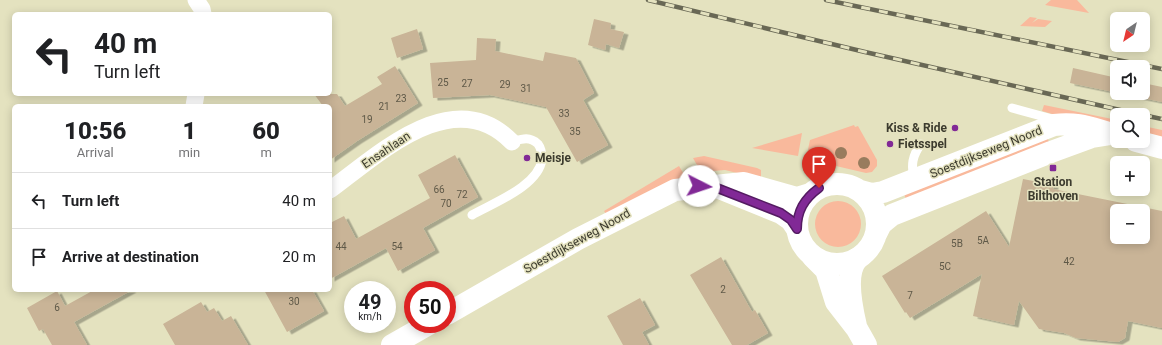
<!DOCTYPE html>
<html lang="en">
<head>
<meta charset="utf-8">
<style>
	body { margin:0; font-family:Roboto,sans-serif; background:#f2f2f2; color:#202124; height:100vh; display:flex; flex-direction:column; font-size:15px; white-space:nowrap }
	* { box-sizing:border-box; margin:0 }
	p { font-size:13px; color:#757577 }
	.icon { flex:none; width:22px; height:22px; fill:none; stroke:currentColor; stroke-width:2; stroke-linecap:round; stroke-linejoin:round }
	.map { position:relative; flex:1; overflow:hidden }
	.side { position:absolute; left:12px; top:104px; width:320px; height:188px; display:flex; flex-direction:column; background:#fff; border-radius:6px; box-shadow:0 2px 10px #0003 }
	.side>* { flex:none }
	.banner { position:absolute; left:12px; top:12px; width:320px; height:84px; border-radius:6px; box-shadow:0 2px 10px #0003; background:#fff; color:#202124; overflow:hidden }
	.needle { width:26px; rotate:215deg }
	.buttons { position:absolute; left:1110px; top:12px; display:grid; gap:8px }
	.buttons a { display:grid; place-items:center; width:40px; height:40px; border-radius:6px; background:#fff; box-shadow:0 2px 10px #0003; font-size:20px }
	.speed { position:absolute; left:344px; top:281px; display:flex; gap:8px; font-size:20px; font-weight:700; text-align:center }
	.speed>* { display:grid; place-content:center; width:52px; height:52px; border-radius:50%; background:#fff; box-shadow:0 2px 10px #0003; line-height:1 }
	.speed small { font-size:10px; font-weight:400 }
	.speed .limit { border:6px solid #d22; background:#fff; color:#111 }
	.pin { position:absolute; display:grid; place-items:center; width:34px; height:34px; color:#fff; margin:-41px -17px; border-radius:50% 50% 50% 0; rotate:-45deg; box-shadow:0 0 4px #0007 }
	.pin .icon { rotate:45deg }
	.me { position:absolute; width:44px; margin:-22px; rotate:94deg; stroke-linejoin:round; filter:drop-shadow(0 0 3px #0008) }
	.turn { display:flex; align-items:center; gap:14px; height:84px; padding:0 16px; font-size:18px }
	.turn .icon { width:52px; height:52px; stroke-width:2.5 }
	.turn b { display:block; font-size:28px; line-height:34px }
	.eta { display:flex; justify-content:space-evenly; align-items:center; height:68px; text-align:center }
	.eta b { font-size:24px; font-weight:800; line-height:28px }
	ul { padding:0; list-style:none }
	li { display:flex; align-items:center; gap:12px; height:56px; padding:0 16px; border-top:1px solid #e0e0e0 }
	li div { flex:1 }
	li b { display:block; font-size:15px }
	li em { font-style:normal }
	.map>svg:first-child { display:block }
	.green { fill:#f9b99c }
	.building { fill:#c9b497; fill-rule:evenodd; filter:url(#shadow) }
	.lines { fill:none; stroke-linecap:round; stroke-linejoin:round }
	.service { stroke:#fff; stroke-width:9 }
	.minor { stroke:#fff; stroke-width:17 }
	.tertiary { stroke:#fff; stroke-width:22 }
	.secondary { stroke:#fff; stroke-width:22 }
	.rail-casing { stroke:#696855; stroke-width:4.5 }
	.rail { stroke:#e4e2bf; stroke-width:3; stroke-dasharray:9; stroke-linecap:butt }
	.tree { fill:#987c5e }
	.route-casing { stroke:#541b62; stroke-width:10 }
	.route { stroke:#812996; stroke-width:7 }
	.poi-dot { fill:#812996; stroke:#e4e2bf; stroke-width:1.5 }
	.labels { text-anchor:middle; stroke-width:3; stroke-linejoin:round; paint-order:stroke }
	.number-label { font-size:10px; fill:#5f5948 }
	.poi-label { font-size:12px; font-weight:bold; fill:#3c3b2e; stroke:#e4e2bf; text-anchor:start }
	.street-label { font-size:12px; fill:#3c3b2e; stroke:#e4e2bf }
</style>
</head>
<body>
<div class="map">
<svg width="1162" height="345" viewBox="0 0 1162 345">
	<defs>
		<filter id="shadow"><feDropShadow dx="4.5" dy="2.5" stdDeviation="0" flood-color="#0004"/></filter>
	</defs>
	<rect width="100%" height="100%" fill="#e4e2bf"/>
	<!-- green -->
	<path class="green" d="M1051 0H1077L1089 13 1045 5Z
		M1030 17 1037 18 1032 23 1038 19 1052 21 1045 27 1020 26Z
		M1044 105 1117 120V125L1059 116 1042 111Z
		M854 125 855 127 858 126 877 160V166L872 172 866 173 806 159 810 140Z
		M1143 126 1162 130V137L1143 132Z
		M802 133 798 156 752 148Z
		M1047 137 1049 142 906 199 904 194Z
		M704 156 757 168 761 170V179L725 170 701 172 693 158Z
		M679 166 685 176 668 183 606 214 604 211Z
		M815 224a23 23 0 1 1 46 0a23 23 0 1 1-46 0Z"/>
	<!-- building -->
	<path class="building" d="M594 19 611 23 610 29 624 32 619 48 606 44 605 50 588 45Z
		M417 29 423 49 397 58 391 38Z
		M477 38 496 39 495 51 543 61 545 52 576 58 594 93 583 100 608 145 577 162 546 107 490 95 433 98 430 63 476 60Z
		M395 66 418 103 357 141 330 160V106H323L314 94H337L345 106 382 84 377 77Z
		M1073 68 1117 78V93H1143V83L1162 87V102L1070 83Z
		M455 155 478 197 423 228 435 250 398 271 386 248 330 279V223L344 216 356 239 430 198 418 175Z
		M1023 179 1054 185 1053 189 1162 211V328L1128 321 1125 338 1118 342 1076 338 1064 333 1039 329 1019 301 1014 325 973 316 982 274 910 318 906 312 905 313 882 276 986 211 1009 247ZM1117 211H1143V237H1117Z
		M721 257 752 312 755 310 768 333 747 345H732L690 275Z
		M94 290H132L74 322 87 345H52L43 329 39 331 27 308 57 291 65 306Z
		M264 290H312L324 311 287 332Z
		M640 298 655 325 642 332 649 345H623L607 316Z
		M201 302 207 312 214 308 222 321 231 316 248 345H175L163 324Z"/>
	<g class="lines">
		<!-- service -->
		<path class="service" d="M1012 108 1056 120
			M914 180C911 165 912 156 921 144
			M472 215C493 203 539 186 542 159 542 154 541 148 538 144 529 136 522 139 512 142"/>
		<!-- minor -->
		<path class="minor" d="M196 0 202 9 203 14
			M194 106 196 94
			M330 190C379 154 454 82 512 142"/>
		<!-- tertiary -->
		<path class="tertiary" d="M813 257 826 270 836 302 857 329 866 345
			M856 326C852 309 844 274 857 259"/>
		<!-- secondary -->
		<path class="secondary" d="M1136 141 1162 148
			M797 224a40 40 0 1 1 80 0a40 40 0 1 1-80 0Z
			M717 187 781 213 791 220 797 229
			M861 191 872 194 883 192 1054 125C1081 122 1092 129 1117 135
			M876 234 881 224 892 215 1051 152 1092 137 1111 134
			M447 314 578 239 675 190 744 183 797 198 810 194
			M392 345 429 324"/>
		<!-- rail casing -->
		<g class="rail-casing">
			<path id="rail" d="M648 0 865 52 1142 115
				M826 0 1162 69
				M1143 115 1162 119"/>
		</g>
		<!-- rail -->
		<use href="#rail" class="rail"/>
	</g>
	<!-- trees -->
	<g class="tree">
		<circle cx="841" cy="153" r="6"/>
		<circle cx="817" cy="155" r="6"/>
		<circle cx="864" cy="163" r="6"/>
	</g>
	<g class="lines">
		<!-- route casing -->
		<g class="route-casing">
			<path id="route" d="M699 186H712L781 213 791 220 797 229C797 211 804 199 819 188"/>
		</g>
		<!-- route -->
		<use href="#route" class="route"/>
	</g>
	<!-- markers -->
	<g class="poi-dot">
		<circle cx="955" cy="128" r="4"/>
		<circle cx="890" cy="144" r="4"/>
		<circle cx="527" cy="158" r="4"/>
		<rect x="1049" y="164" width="8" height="8" rx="2"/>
	</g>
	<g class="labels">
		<!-- number labels -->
		<g class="number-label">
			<text x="443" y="86">25</text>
			<text x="467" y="87">27</text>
			<text x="505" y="88">29</text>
			<text x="526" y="92">31</text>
			<text x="401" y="102">23</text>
			<text x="384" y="110">21</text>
			<text x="564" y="117">33</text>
			<text x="367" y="123">19</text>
			<text x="575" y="135">35</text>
			<text x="439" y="193">66</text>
			<text x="462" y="198">72</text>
			<text x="446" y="207">70</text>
			<text x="983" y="244">5A</text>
			<text x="957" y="247">5B</text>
			<text x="341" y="250">44</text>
			<text x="397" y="250">54</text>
			<text x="1069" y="265">42</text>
			<text x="945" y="270">5C</text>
			<text x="723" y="293">2</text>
			<text x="910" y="299">7</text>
			<text x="294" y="305">30</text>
			<text x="57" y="311">6</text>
		</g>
		<!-- poi labels -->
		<g class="poi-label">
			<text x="947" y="132" text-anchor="end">Kiss &amp; Ride</text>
			<text x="898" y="148">Fietsspel</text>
			<text x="535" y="162">Meisje</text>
			<text x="1053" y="186" text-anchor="middle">Station<tspan x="1053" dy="14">Bilthoven</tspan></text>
		</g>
		<!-- street labels -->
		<g class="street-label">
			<text transform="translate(386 150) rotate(-34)" y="4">Ensahlaan</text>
			<text transform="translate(986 152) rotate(-22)" y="4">Soestdijkseweg Noord</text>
			<text transform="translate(577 241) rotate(-29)" y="4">Soestdijkseweg Noord</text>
		</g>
	</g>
</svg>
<div class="buttons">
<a><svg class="needle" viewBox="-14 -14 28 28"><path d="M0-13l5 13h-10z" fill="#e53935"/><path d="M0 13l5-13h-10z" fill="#757577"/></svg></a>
<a><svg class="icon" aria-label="sound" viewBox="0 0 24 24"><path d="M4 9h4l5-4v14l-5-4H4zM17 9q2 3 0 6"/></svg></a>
<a><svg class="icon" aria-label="search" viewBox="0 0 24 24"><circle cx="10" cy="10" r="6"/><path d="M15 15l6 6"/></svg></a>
<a>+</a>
<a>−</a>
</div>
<div class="speed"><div>49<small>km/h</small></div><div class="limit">50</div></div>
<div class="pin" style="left:819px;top:188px;background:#d93025"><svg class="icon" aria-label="arrive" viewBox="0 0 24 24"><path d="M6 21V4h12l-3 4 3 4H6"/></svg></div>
<svg class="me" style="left:699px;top:186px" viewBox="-20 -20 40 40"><circle r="19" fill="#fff"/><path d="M0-13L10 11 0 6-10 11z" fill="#812996"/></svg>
<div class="banner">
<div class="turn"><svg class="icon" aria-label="left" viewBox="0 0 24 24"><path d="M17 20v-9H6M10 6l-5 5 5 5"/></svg><div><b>40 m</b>Turn left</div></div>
</div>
<section class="side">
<div class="eta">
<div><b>10:56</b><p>Arrival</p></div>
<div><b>1</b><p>min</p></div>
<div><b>60</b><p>m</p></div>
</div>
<ul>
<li><svg class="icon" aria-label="left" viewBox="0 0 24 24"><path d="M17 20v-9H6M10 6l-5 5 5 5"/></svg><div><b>Turn left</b></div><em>40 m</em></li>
<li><svg class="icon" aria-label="arrive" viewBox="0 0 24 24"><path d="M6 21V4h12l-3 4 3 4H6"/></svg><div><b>Arrive at destination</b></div><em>20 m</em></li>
</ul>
</section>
</div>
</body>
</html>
